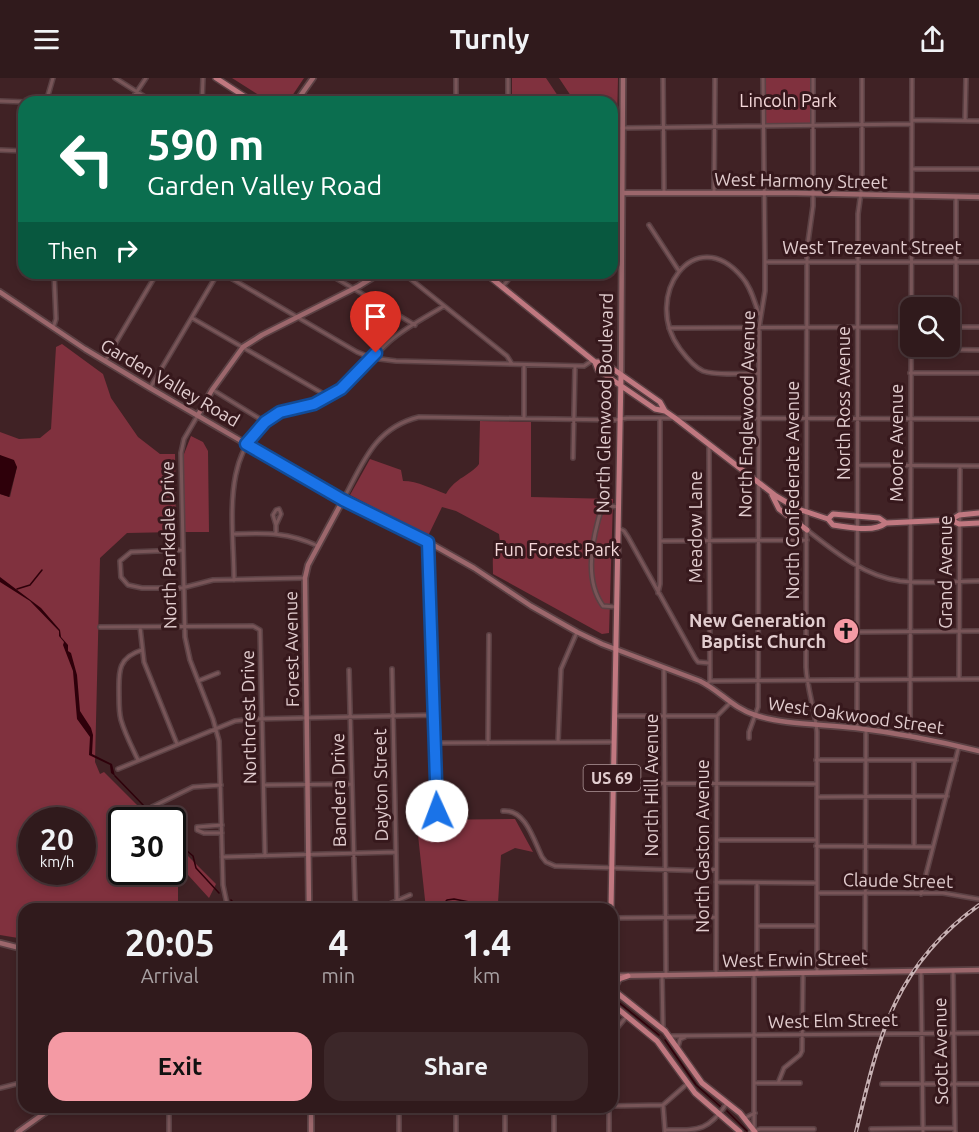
<!DOCTYPE html>
<html lang="en">
<head>
<meta charset="utf-8">
<style>
	body { margin:0; font-family:Ubuntu,sans-serif; background:#3c2729; color:#f1f3f6; height:100vh; display:flex; flex-direction:column; font-size:22px; white-space:nowrap }
	* { box-sizing:border-box; margin:0 }
	p { font-size:20px; color:#a8a1a3 }
	.icon { flex:none; width:33px; height:33px; fill:none; stroke:currentColor; stroke-width:2; stroke-linecap:round; stroke-linejoin:round }
	.map { position:relative; flex:1; overflow:hidden }
	.side { position:absolute; left:18px; top:825px; width:600px; height:210px; display:flex; flex-direction:column; background:#301a1c; border-radius:18px; box-shadow:0 3px 9px #0003,0 0 0 2px #4b383b }
	.side>* { flex:none }
	.guide { position:absolute; left:18px; top:18px; width:600px; height:183px; border-radius:18px; box-shadow:0 3px 9px #0003,0 0 0 2px #4b383b; background:#0b6e4f; color:#fff; overflow:hidden }
	.buttons { position:absolute; left:900px; top:219px; display:grid; gap:12px }
	.buttons a { display:grid; place-items:center; width:60px; height:60px; border-radius:12px; background:#301a1c; box-shadow:0 3px 9px #0003,0 0 0 2px #4b383b; font-size:30px }
	.speed { position:absolute; left:18px; top:729px; display:flex; gap:12px; font-size:30px; font-weight:700; text-align:center }
	.speed>* { display:grid; place-content:center; width:78px; height:78px; border-radius:50%; background:#301a1c; box-shadow:0 3px 9px #0003,0 0 0 2px #4b383b; line-height:1 }
	.speed small { font-size:15px; font-weight:400 }
	.speed .limit { border:3px solid #111; border-radius:9px; background:#fff; color:#111 }
	.pin { position:absolute; display:grid; place-items:center; width:51px; height:51px; color:#fff; margin:-62px -26px; border-radius:50% 50% 50% 0; rotate:-45deg; box-shadow:0 0 6px #0007 }
	.pin .icon { rotate:45deg }
	.me { position:absolute; width:66px; margin:-33px; rotate:358deg; stroke-linejoin:round; filter:drop-shadow(0 0 4px #0008) }
	.turn { display:flex; align-items:center; gap:21px; height:126px; padding:0 30px; font-size:27px }
	.turn .icon { width:78px; height:78px; stroke-width:2.5 }
	.turn b { display:block; font-size:42px; line-height:51px }
	.then { display:flex; align-items:center; height:57px; padding:0 30px; background:#0003; gap:12px; font-size:22px }
	.eta { display:flex; justify-content:space-evenly; align-items:center; height:102px; text-align:center }
	.eta b { font-size:36px; font-weight:700; line-height:42px }
	.cta { display:flex; gap:12px; margin-top:auto; padding:12px 30px }
	.cta a { flex:1; height:69px; border-radius:18px; background:#f49aa4; color:#111; font-size:24px; font-weight:700; line-height:69px; text-align:center }
	.cta a+a { background:#3c2729; color:#f1f3f6 }
	header { display:flex; justify-content:space-between; align-items:center; height:78px; padding:0 30px; background:#301a1c; font-size:27px; font-weight:700 }
	.map>svg:first-child { display:block }
	.green { fill:#80313e; fill-rule:evenodd }
	.water { fill:#2e000a }
	.lines { fill:none; stroke-linecap:round; stroke-linejoin:round }
	.stream { stroke:#2e000a; stroke-width:1.5 }
	.street-casing { stroke:#5b4144; stroke-width:6 }
	.secondary-casing { stroke:#5b4144; stroke-width:8 }
	.primary-casing { stroke:#5b4144; stroke-width:8 }
	.street { stroke:#785558; stroke-width:3 }
	.secondary { stroke:#9c676c; stroke-width:4.5 }
	.primary { stroke:#c07880; stroke-width:5 }
	.rail-casing { stroke:#c7b1b3; stroke-width:4 }
	.rail { stroke:#36181c; stroke-width:1.5; stroke-dasharray:4.5; stroke-linecap:butt }
	.route-casing { stroke:#114b97; stroke-width:15 }
	.route { stroke:#1a73e8; stroke-width:10 }
	.labels { text-anchor:middle; stroke-width:6; stroke-linejoin:round; paint-order:stroke }
	.shield { fill:#36181c; stroke:#ae9799; stroke-width:1.5 }
	.shield-label { font-size:16px; font-weight:bold; fill:#e2cdcf }
	.park-label { font-size:18px; fill:#f5d8da; stroke:#36181c }
	.street-label { font-size:18px; fill:#e2cdcf; stroke:#36181c }
	.poi-label { font-size:18px; font-weight:bold; fill:#e2cdcf; stroke:#36181c; text-anchor:end }
</style>
</head>
<body>
<header><svg class="icon" aria-label="menu" viewBox="0 0 24 24"><path d="M4 6h16M4 12h16M4 18h16"/></svg>Turnly<svg class="icon" aria-label="share" viewBox="0 0 24 24"><path d="M12 15V3M7 8l5-5 5 5M5 13v7h14v-7"/></svg></header>
<div class="map">
<svg width="979" height="1054" viewBox="0 0 979 1054">
	<rect width="100%" height="100%" fill="#402225"/>
	<!-- green -->
	<path class="green" d="M232 0H304L288 24H270Z
		M512 0H546L562 24H512Z
		M559 0H618L616 88 612 81V24H575Z
		M766 0H810V46L766 45Z
		M62 266 103 296 111 320 138 359 160 376H175L176 454 127 455 100 480 95 684 100 696 104 694 152 742H122V794H172L173 763 216 806 209 820 178 786V831H24V861L0 857V416L10 419 17 389 0 377V354L19 361 40 360 51 351 56 269ZM32 742H82V794H32Z
		M480 343 531 344V419L613 421 609 555 602 556 493 496C493 485 491 471 500 464L499 456 456 433 442 429 428 458 350 417 370 381 401 392 403 403C418 403 432 411 446 416 456 399 470 398 479 386Z
		M191 358 203 364 208 373 209 454H184V376Z
		M515 741 533 774 515 770 501 777 498 825 554 831H426L418 757 422 742Z"/>
	<!-- water -->
	<path class="water" d="M0 377 14 382 17 389 9 419 0 416Z
		M0 499 41 530 60 552 61 559 68 567V573L71 575 77 597 80 633 91 650 93 657 92 676 112 686 115 698 111 695 110 687 89 677 90 659 77 641 73 593 63 567 64 564 59 558V553L30 523 0 504Z"/>
	<g class="lines">
		<!-- stream -->
		<path class="stream" d="M17 511 30 507 42 492
			M115 698 145 729 152 742
			M172 760 193 778 196 790 219 815
			M231 822 240 831
			M439 831 447 822 454 821 505 831
			M612 919 659 957
			M665 962 696 1007 721 1029
			M727 1033 747 1053"/>
		<!-- street casing -->
		<g class="street-casing">
			<path id="street" d="M115 0 153 24
				M456 0V24
				M663 0 664 115
				M813 0V128L807 171 806 589C807 611 815 632 817 654V895
				M48 20 57 24
				M0 23 26 24
				M46 24 53 0
				M130 24 146 0
				M202 24 203 0
				M508 24V1
				M912 42 979 43
				M965 43 966 0
				M622 50 911 46
				M0 72 24 73
				M912 91H979
				M714 115 715 0
				M649 147 679 193
				M765 184H979
				M222 195 357 274 372 280 396 283 584 288 593 282
				M327 195 415 247
				M403 195 507 278 512 286
				M502 209 508 202 510 195
				M192 240 329 319
				M950 249H979
				M956 249V119
				M53 250 56 241 54 195
				M669 250 909 249
				M910 271 979 272
				M105 283 157 195
				M758 295C741 295 719 298 703 293 694 289 686 279 680 271 641 218 695 143 742 199 751 209 754 223 759 236
				M910 295H979
				M150 310 218 195
				M213 312 265 344
				M198 337 184 361 181 375 185 559 190 582 213 641 219 663 223 807 228 831
				M524 340V287
				M709 368 710 603
				M573 380 575 288
				M858 387 979 388
				M343 422C363 385 374 350 419 339L615 342 627 340H675L979 341
				M276 447 273 437 276 432 279 431 281 436 276 447V455
				M618 450 624 453 628 459 695 580 698 584 709 585
				M807 452C835 474 864 498 900 503 926 506 953 503 979 503
				M234 456C266 455 288 454 318 468
				M661 463 807 462
				M428 465 437 733
				M182 472 131 474 120 483 121 499 128 507 142 510H182L213 502 305 500
				M234 502C234 446 219 373 274 338 292 326 315 329 334 316 355 302 371 280 390 263 406 249 426 239 444 228
				M658 515 660 506V340
				M616 529 603 528C586 505 591 469 598 443 599 439 600 433 604 430 608 428 614 428 618 429
				M100 549 253 548 260 552 265 778
				M140 549 144 584 177 666
				M858 554 979 553
				M392 591 397 823
				M664 591 666 898
				M349 592 355 821 357 831
				M959 601 960 388
				M198 603 218 595
				M707 606 710 603 979 601
				M614 638H717L730 625
				M857 650 858 136 862 107V0
				M910 657 912 0
				M749 660V654L758 629 759 250 765 213V184L763 0
				M558 664 561 591 577 554
				M435 665 613 664
				M488 665 489 557
				M138 682C132 669 125 656 121 642 119 635 119 626 119 618 119 596 116 580 142 572
				M816 682H956
				M118 691 235 643 253 641 435 637
				M614 705 816 706
				M264 707 352 706
				M817 719 947 718
				M152 729 193 709 221 707
				M503 733C526 731 534 763 542 779L546 784 555 788 708 793 716 791
				M222 747 197 749V752L204 755H222
				M717 762H816
				M816 768 933 769
				M914 768V682
				M222 779 396 774
				M716 804 816 805
				M817 815H943L978 821
				M921 816 959 668
				M378 831 410 817
				M612 840 716 839
				M757 848H817
				M953 892 955 1054
				M921 893 923 1054
				M865 894 866 651
				M757 895V806
				M716 897 717 638
				M754 897V1051
				M662 898 663 950
				M612 956 627 938
				M670 958 979 955
				M678 969 680 961 685 959
				M755 1005H800
				M778 1005 784 990 800 977 802 973 803 895
				M882 1006H979
				M0 1010 24 1004
				M663 1027 665 1053
				M169 1029V1054
				M609 1029V1054
				M355 1031V1029
				M399 1032 663 1027 687 1006
				M745 1040 755 1035
				M871 1051 955 1050
				M665 1052C698 1052 708 1054 727 1025
				M399 1054V1029
				M456 1054V1031
				M505 1054V1031
				M554 1054V1031
				M751 1054 760 1051H814"/>
		</g>
		<!-- secondary casing -->
		<g class="secondary-casing">
			<path id="secondary" d="M296 24 313 0
				M622 115H796L979 119
				M0 214 85 271 150 310 343 422 428 464 474 490 531 528 577 554 602 566 700 603C720 613 733 630 755 637 784 647 825 646 856 650 898 655 938 663 979 673
				M621 297 623 0
				M198 337 212 312 243 269 262 257 359 208 380 195
				M309 831 305 500 308 487 343 422
				M0 865 24 871
				M612 898 979 892
				M18 1054 53 1029
				M311 1054V1029"/>
		</g>
		<!-- primary casing -->
		<g class="primary-casing">
			<path id="primary" d="M216 0 253 24
				M485 195 595 284 598 292 655 331 665 333 675 340 776 418 798 431 828 441 833 447C849 449 873 455 886 445L951 442 959 437 979 435
				M595 284H603L660 324 665 333
				M772 417 779 431 807 452
				M828 441 833 436 879 440 886 445
				M951 442 959 446 979 445
				M611 831 621 297
				M612 890 616 914 665 953 702 1005 740 1035 755 1054
				M615 909 619 901 628 898
				M612 926 657 963 695 1015 740 1054"/>
		</g>
		<!-- street -->
		<use href="#street" class="street"/>
		<!-- secondary -->
		<use href="#secondary" class="secondary"/>
		<!-- primary -->
		<use href="#primary" class="primary"/>
		<!-- rail casing -->
		<g class="rail-casing">
			<path id="rail" d="M856 1054C879 958 894 888 979 827"/>
		</g>
		<!-- rail -->
		<use href="#rail" class="rail"/>
	</g>
	<g class="lines">
		<!-- route casing -->
		<g class="route-casing">
			<path id="route" d="M376 275 341 311 314 326 280 334 265 344 246 366 343 422 428 464 437 733"/>
		</g>
		<!-- route -->
		<use href="#route" class="route"/>
	</g>
	<!-- icons -->
	<defs>
		<g id="church-disc" transform="scale(1.35)"><circle r="9.5" fill="#f49aa4" stroke="#36181c"/><path d="M-1.2-6h2.4v3.5h3.3v2.4h-3.3V6h-2.4V-.1h-3.3v-2.4h3.3Z" fill="#111"/></g>
	</defs>
	<g fill-rule="evenodd">
		<use href="#church-disc" x="846" y="553"/>
	</g>
	<g class="labels">
		<!-- shield labels -->
		<rect class="shield" x="583.5" y="687" width="57" height="26" rx="4.5"/>
		<g class="shield-label">
			<text x="612" y="706">US 69</text>
		</g>
		<!-- park labels -->
		<g class="park-label">
			<text x="788" y="29">Lincoln Park</text>
			<text x="557" y="478">Fun Forest Park</text>
		</g>
		<!-- street labels -->
		<g class="street-label">
			<text transform="translate(801 103) rotate(1)" y="6">West Harmony Street</text>
			<text x="872" y="176">West Trezevant Street</text>
			<text transform="translate(170 305) rotate(30)" y="6">Garden Valley Road</text>
			<text transform="translate(605 325) rotate(-89)" y="6">North Glenwood Boulevard</text>
			<text transform="translate(844 325) rotate(-90)" y="6">North Ross Avenue</text>
			<text transform="translate(747 336) rotate(-89)" y="6">North Englewood Avenue</text>
			<text transform="translate(897 365) rotate(-90)" y="6">Moore Avenue</text>
			<text transform="translate(793 412) rotate(-90)" y="6">North Confederate Avenue</text>
			<text transform="translate(696 449) rotate(-90)" y="6">Meadow Lane</text>
			<text transform="translate(169 467) rotate(-91)" y="6">North Parkdale Drive</text>
			<text transform="translate(946 494) rotate(-90)" y="6">Grand Avenue</text>
			<text transform="translate(292 571) rotate(-91)" y="6">Forest Avenue</text>
			<text transform="translate(856 638) rotate(8)" y="6">West Oakwood Street</text>
			<text transform="translate(249 639) rotate(-91)" y="6">Northcrest Drive</text>
			<text transform="translate(381 707) rotate(-91)" y="6">Dayton Street</text>
			<text transform="translate(652 707) rotate(-90)" y="6">North Hill Avenue</text>
			<text transform="translate(339 712) rotate(-91)" y="6">Bandera Drive</text>
			<text transform="translate(703 768) rotate(-90)" y="6">North Gaston Avenue</text>
			<text transform="translate(898 803) rotate(1)" y="6">Claude Street</text>
			<text transform="translate(795 882) rotate(-1)" y="6">West Erwin Street</text>
			<text transform="translate(833 943) rotate(-1)" y="6">West Elm Street</text>
			<text transform="translate(941 973) rotate(-91)" y="6">Scott Avenue</text>
		</g>
		<!-- poi labels -->
		<g class="poi-label">
			<text x="826" y="549">New Generation<tspan x="826" dy="21">Baptist Church</tspan></text>
		</g>
	</g>
</svg>
<div class="buttons">
<a><svg class="icon" aria-label="search" viewBox="0 0 24 24"><circle cx="10" cy="10" r="6"/><path d="M15 15l6 6"/></svg></a>
</div>
<div class="speed"><div>20<small>km/h</small></div><div class="limit">30</div></div>
<div class="pin" style="left:376px;top:275px;background:#d93025"><svg class="icon" aria-label="arrive" viewBox="0 0 24 24"><path d="M6 21V4h12l-3 4 3 4H6"/></svg></div>
<svg class="me" style="left:437px;top:733px" viewBox="-20 -20 40 40"><circle r="19" fill="#fff"/><path d="M0-13L10 11 0 6-10 11z" fill="#1a73e8"/></svg>
<div class="guide">
<div class="turn"><svg class="icon" aria-label="left" viewBox="0 0 24 24"><path d="M17 20v-9H6M10 6l-5 5 5 5"/></svg><div><b>590 m</b>Garden Valley Road</div></div>
<div class="then">Then<svg class="icon" aria-label="right" viewBox="0 0 24 24"><path d="M7 20v-9h11M14 6l5 5-5 5"/></svg></div>
</div>
<section class="side">
<div class="eta">
<div><b>20:05</b><p>Arrival</p></div>
<div><b>4</b><p>min</p></div>
<div><b>1.4</b><p>km</p></div>
</div>
<div class="cta"><a>Exit</a><a>Share</a></div>
</section>
</div>
</body>
</html>
